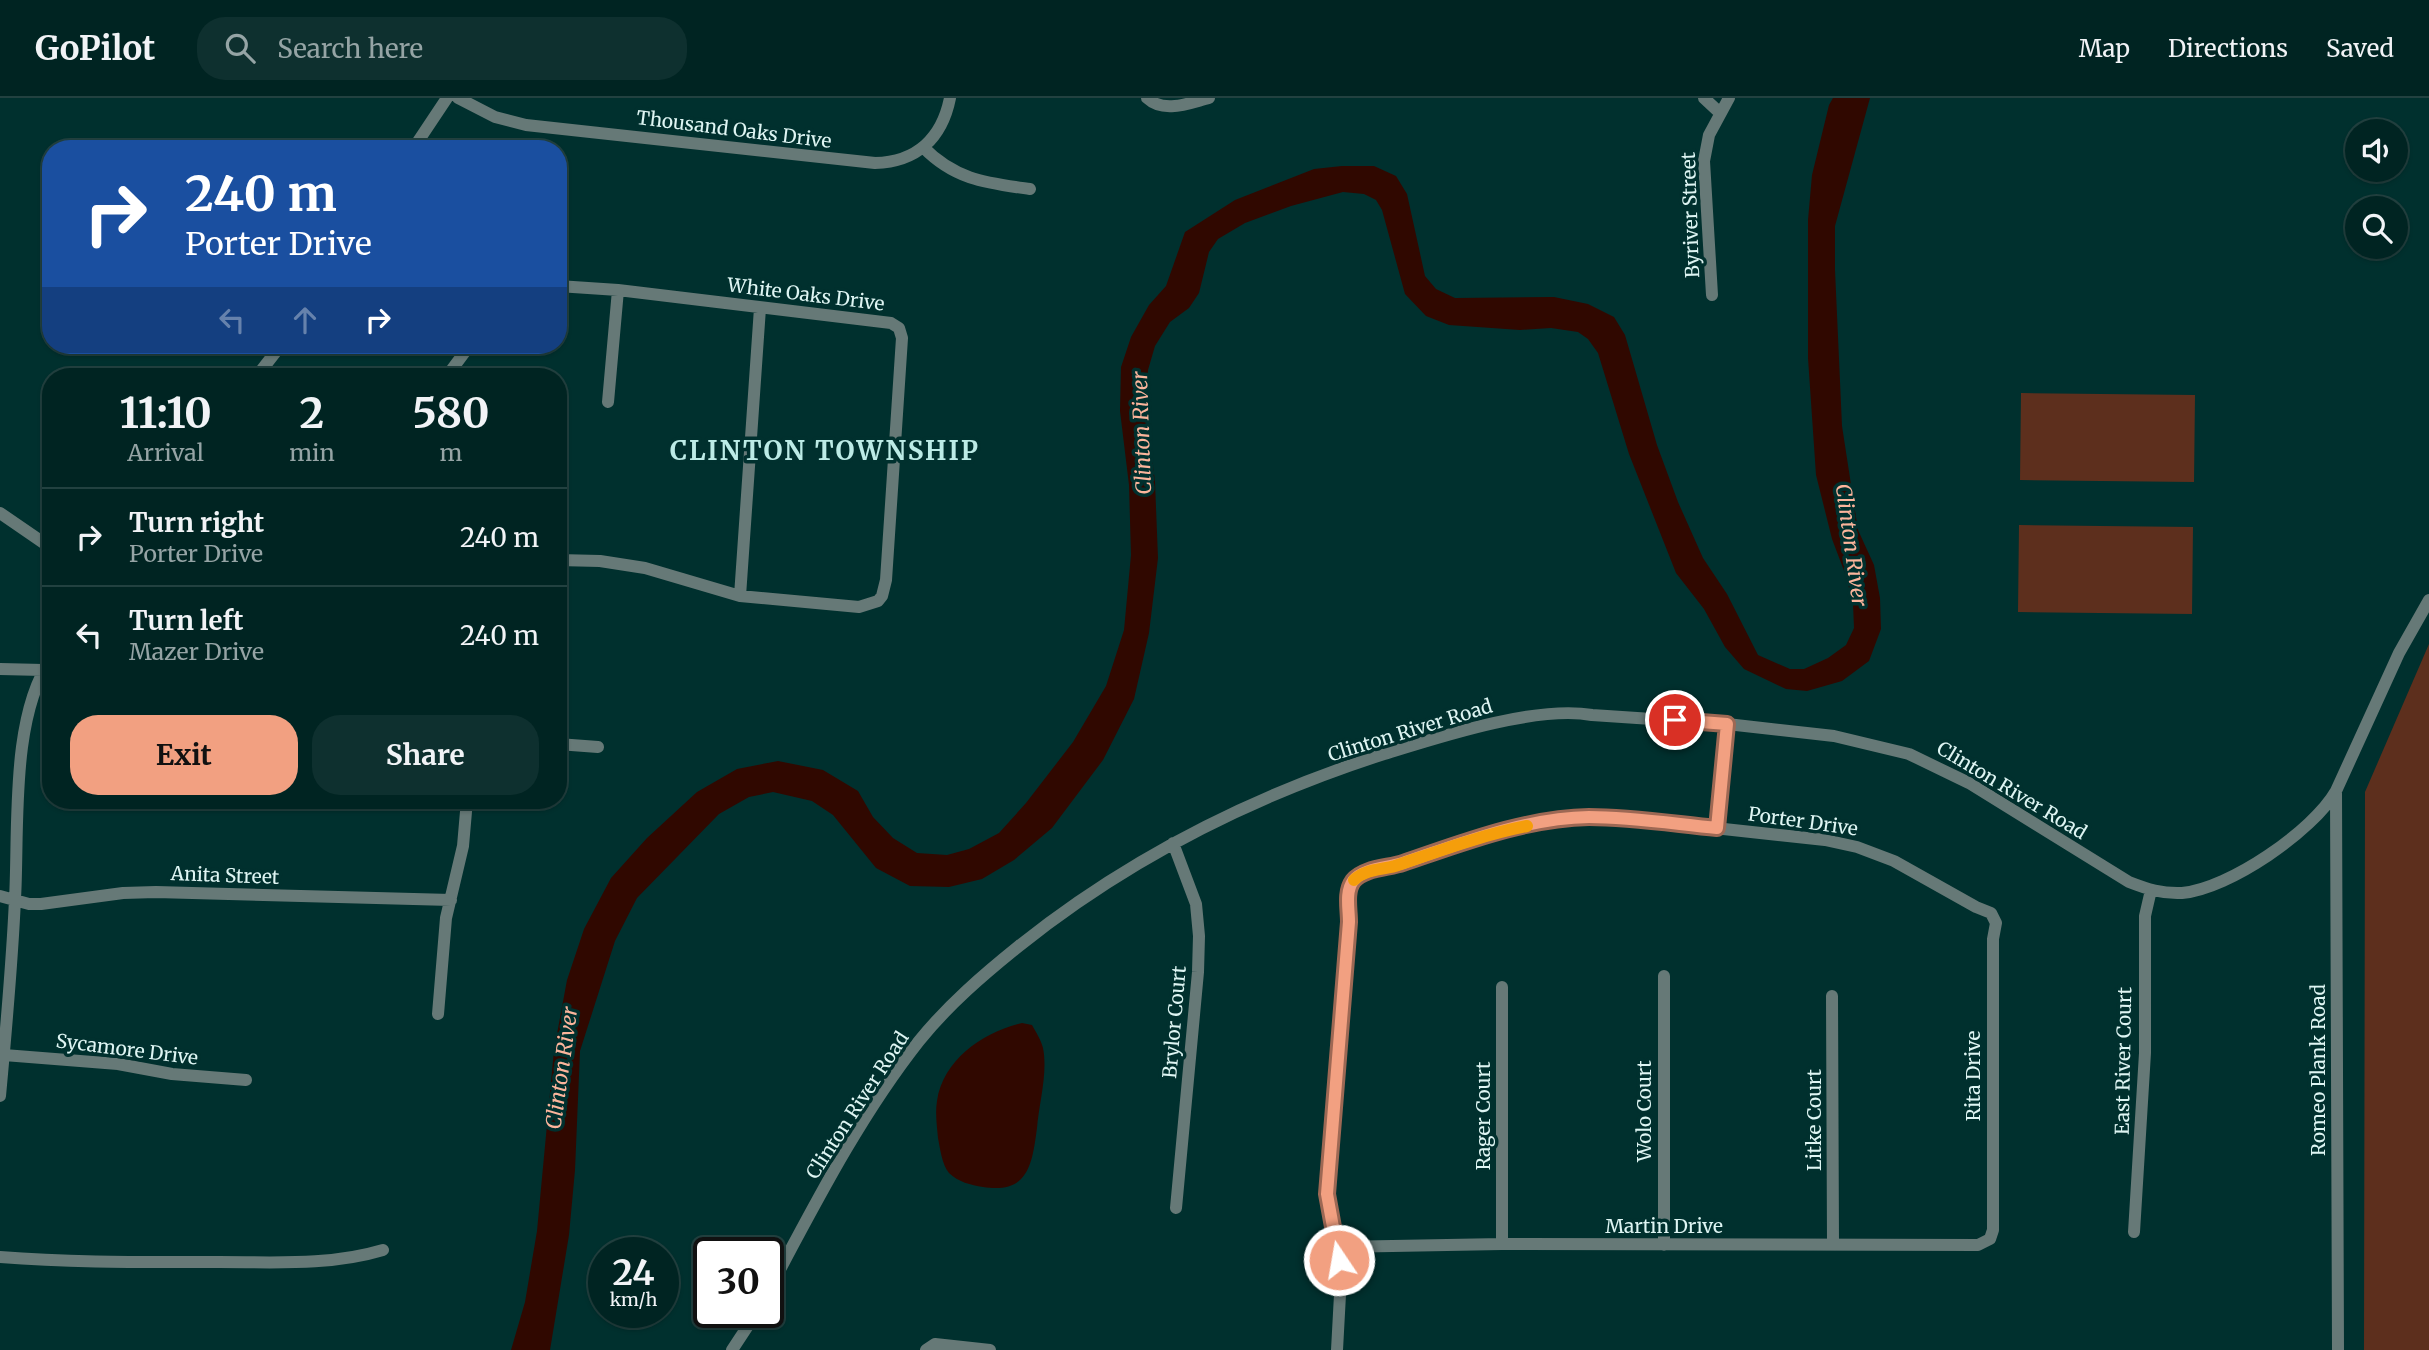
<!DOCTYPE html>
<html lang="en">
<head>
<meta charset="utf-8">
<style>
	body { margin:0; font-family:Merriweather,serif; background:#0e302f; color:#f1f3f6; height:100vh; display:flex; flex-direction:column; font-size:26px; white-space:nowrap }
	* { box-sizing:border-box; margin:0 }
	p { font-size:23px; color:#95a4a5 }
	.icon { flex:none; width:38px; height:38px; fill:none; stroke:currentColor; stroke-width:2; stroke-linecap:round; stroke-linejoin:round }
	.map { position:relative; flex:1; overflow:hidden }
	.drawer { position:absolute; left:42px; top:270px; width:525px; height:441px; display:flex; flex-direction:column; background:#002422; border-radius:28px; box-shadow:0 2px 5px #0004,0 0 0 2px #224140 }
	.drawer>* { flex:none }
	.banner { position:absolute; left:42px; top:42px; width:525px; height:214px; border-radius:28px; box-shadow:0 2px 5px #0004,0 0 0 2px #224140; background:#1a4fa0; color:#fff; overflow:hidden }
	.fabs { position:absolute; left:2345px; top:21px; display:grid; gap:14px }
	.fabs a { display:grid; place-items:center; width:63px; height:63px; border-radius:50%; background:#002422; box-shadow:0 2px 5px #0004,0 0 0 2px #224140; font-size:35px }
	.speed { position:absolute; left:588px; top:1139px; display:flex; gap:14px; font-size:35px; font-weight:700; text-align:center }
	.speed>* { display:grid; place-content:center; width:91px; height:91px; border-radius:50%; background:#002422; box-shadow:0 2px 5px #0004,0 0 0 2px #224140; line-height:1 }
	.speed small { font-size:18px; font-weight:400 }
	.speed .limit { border:4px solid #111; border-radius:10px; background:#fff; color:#111 }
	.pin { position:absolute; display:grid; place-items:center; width:60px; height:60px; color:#fff; margin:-30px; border:4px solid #fff; border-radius:50%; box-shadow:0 2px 7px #0007 }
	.me { position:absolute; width:77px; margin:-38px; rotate:348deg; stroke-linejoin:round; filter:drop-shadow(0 0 5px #0008) }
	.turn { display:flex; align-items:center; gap:24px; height:147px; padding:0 28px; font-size:32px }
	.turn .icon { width:91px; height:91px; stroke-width:2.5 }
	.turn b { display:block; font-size:49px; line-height:60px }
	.lanes { display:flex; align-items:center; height:66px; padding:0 28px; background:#0003; justify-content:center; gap:35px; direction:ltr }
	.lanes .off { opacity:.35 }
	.eta { display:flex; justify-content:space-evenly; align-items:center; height:119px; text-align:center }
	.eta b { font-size:42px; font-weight:700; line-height:49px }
	.button { display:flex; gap:14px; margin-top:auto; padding:14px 28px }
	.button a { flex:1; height:80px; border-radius:28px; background:#f2a081; color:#111; font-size:28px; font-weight:700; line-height:80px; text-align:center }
	.button a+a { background:#0e302f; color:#f1f3f6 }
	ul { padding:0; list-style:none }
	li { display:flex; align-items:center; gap:21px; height:98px; padding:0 28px; border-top:2px solid #224140 }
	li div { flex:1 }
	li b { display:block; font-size:26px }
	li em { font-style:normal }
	header { display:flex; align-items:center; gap:42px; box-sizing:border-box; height:98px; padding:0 35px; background:#002422; border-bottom:2px solid #224140 }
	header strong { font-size:33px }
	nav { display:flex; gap:38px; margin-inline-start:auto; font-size:24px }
	.search { width:490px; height:63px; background:#0e302f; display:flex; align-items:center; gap:18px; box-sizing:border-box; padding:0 24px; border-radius:28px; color:#95a4a5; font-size:26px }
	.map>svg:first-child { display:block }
	.green { fill:#5d2f1d }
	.water { fill:#300800 }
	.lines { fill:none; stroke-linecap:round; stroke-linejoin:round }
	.minor { stroke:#667977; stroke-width:12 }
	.route-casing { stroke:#9d6854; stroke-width:18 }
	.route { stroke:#f2a081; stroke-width:12 }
	.slow { stroke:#f59e0b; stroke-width:12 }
	.labels { text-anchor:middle; stroke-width:7; stroke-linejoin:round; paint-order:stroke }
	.street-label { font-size:19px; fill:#def5f3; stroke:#00302e }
	.water-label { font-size:21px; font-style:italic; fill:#fbb59c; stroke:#00302e }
	.district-label { font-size:26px; font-weight:bold; letter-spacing:2px; fill:#bcebe6; stroke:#00302e }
</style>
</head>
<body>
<header>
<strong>GoPilot</strong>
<div class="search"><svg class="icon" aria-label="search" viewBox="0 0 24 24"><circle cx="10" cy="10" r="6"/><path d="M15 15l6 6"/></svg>Search here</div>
<nav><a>Map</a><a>Directions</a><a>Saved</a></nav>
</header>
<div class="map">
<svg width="2429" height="1252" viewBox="0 0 2429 1252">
	<rect width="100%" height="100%" fill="#00302e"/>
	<!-- green -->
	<path class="green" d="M2021 295 2195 297 2194 384 2020 382Z
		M2019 427 2193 429 2192 516 2018 514Z
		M2429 546V1252H2364L2365 694Z"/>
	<!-- water -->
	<path class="water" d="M1833 0H1870L1835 128V172L1842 328 1858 432 1874 467 1880 500 1881 531 1869 563 1842 583 1807 593 1786 591 1744 571 1725 549 1704 511 1676 475 1629 356 1598 255 1588 241 1578 234 1551 230 1520 232 1449 227 1426 218 1405 196 1382 112 1376 102 1364 96 1343 94 1291 108 1245 125 1218 141 1209 154 1199 195 1189 210 1170 224 1155 248 1148 272 1146 307 1155 384 1158 460 1149 535 1134 601 1103 662 1052 730 1014 762 982 781 949 789 910 788 876 770 833 717 812 703 773 694 749 699 719 716 637 800 615 843 580 953 575 1072 569 1137 550 1252H511L525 1204 537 1133 554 952 567 882 584 831 611 780 647 740 697 694 737 671 778 663 823 672 858 693 873 719 893 740 917 755 947 757 969 751 999 735 1026 705 1073 644 1106 588 1124 532 1131 457 1129 387 1120 313 1121 269 1131 239 1149 207 1166 188 1185 134 1235 102 1314 71 1342 68H1374L1396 78 1407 96 1425 178 1436 191 1455 200 1554 199 1588 206 1614 219 1625 237 1657 347 1678 404 1703 460 1727 496 1758 557 1790 571H1804L1828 560 1846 547 1854 530 1853 506 1846 478 1832 441 1816 377 1808 260V122L1812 77 1829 7Z
		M1022 925 1032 927C1036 934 1041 942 1043 950 1048 975 1039 1005 1037 1030 1032 1066 1029 1096 983 1089 971 1087 958 1084 949 1075 942 1067 940 1050 938 1040 937 1028 935 1015 937 1003 943 961 984 934 1022 925Z"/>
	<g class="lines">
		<!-- minor -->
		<path class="minor" d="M458 0 495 19 526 27 875 65C917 64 942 40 950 0
			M1147 0C1164 16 1189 5 1209 0
			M1704 0 1719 14
			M923 49C955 82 987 85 1030 91
			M413 51 447 0
			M558 188 618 192 891 225 899 230 902 240 886 482 882 498 878 503 859 509 740 498 645 470 600 463 558 462
			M1712 197 1704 63 1709 37 1729 0
			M257 278 281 247
			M447 278 470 247
			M608 304 618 192
			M0 415 51 450
			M740 498 760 210
			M0 571 43 572
			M558 646 598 649
			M2336 693 2338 1252
			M1717 730 1727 626
			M1173 745 1196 806 1199 838 1198 874 1176 1110
			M0 798 29 806H41L123 795 156 794 451 802
			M1664 878V1147
			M1832 898 1833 1146
			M438 916 446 820 463 748 467 702
			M4 957 118 966 172 976 246 982
			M0 998C6 933 12 867 15 801 19 732 10 619 51 561
			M2134 1134 2145 955V818L2151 792
			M1502 1146V889
			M0 1159C73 1165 146 1164 219 1164 273 1164 330 1168 383 1152
			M768 1194C814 1108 859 1019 919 943 948 907 983 877 1019 848 1129 760 1250 699 1384 656 1439 639 1536 607 1592 617L1727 626 1834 638 1909 656 1969 685 2129 784C2147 791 2162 796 2182 795 2229 791 2313 733 2336 693L2399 555 2429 502
			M732 1252 757 1214
			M926 1252 935 1246 990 1252
			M1337 1252 1341 1178 1327 1096 1349 824C1349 806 1345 791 1359 777L1391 769 1516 730 1588 719 1632 721 1825 742 1857 749 1894 763 1976 809 1991 815 1996 825 1993 841V1132L1990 1141 1978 1147 1502 1146 1337 1149"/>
	</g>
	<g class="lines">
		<!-- route casing -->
		<g class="route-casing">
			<path id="route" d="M1339 1162 1327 1096 1349 824C1349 811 1345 794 1353 783 1363 770 1388 770 1403 765 1462 745 1526 720 1589 719 1632 719 1675 726 1717 730L1727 626 1675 622"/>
		</g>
		<!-- route -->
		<use href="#route" class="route"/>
		<!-- slow -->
		<path class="slow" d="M1354 782C1365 771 1381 772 1395 768 1439 753 1482 737 1527 728"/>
	</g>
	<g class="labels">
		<!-- street labels -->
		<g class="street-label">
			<text transform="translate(734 31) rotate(7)" y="7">Thousand Oaks Drive</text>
			<text transform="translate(1690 117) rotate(-92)" y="7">Byriver Street</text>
			<text transform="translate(806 196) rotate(7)" y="7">White Oaks Drive</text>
			<text transform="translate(1410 632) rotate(-17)" y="7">Clinton River Road</text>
			<text transform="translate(2012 692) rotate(31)" y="7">Clinton River Road</text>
			<text transform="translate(1803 723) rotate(8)" y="7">Porter Drive</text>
			<text transform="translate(225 777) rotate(2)" y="7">Anita Street</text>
			<text transform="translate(1174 924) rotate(-85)" y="7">Brylor Court</text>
			<text transform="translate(127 951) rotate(7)" y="7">Sycamore Drive</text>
			<text transform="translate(2123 963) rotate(-89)" y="7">East River Court</text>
			<text transform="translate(2318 972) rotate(-90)" y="7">Romeo Plank Road</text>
			<text transform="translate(1973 978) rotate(-90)" y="7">Rita Drive</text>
			<text transform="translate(857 1007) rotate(-57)" y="7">Clinton River Road</text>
			<text transform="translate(1644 1013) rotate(-90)" y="7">Wolo Court</text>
			<text transform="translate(1483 1018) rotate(-90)" y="7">Rager Court</text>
			<text transform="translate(1814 1022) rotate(-90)" y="7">Litke Court</text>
			<text x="1664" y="1135">Martin Drive</text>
		</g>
		<!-- water labels -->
		<g class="water-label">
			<text transform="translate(1142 335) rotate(-92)" y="7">Clinton River</text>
			<text transform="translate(1851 447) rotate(82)" y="7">Clinton River</text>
			<text transform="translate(562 970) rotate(-82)" y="7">Clinton River</text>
		</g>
		<!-- district labels -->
		<g class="district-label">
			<text x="825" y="362">CLINTON TOWNSHIP</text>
		</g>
	</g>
</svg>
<div class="fabs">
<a><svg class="icon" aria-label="sound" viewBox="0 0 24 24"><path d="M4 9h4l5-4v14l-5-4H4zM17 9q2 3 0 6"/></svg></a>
<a><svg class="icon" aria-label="search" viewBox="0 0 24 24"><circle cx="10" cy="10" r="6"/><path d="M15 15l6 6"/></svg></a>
</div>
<div class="speed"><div>24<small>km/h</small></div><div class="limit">30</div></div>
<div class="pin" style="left:1675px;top:622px;background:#d93025"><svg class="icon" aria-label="arrive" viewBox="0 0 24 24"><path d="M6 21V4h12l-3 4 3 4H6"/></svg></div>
<svg class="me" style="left:1339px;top:1162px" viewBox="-20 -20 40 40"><circle r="17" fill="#f2a081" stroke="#fff" stroke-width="3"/><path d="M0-11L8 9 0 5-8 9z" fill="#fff"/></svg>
<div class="banner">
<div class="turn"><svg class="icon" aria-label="right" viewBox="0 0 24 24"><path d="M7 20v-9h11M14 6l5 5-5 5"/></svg><div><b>240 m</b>Porter Drive</div></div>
<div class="lanes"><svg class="icon off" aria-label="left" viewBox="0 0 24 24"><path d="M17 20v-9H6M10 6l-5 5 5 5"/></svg><svg class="icon off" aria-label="ahead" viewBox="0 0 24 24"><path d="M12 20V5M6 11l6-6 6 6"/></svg><svg class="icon" aria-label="right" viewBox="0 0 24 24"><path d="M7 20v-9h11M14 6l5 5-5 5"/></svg></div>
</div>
<section class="drawer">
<div class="eta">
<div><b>11:10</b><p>Arrival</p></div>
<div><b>2</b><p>min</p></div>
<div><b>580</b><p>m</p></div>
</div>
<ul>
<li><svg class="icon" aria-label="right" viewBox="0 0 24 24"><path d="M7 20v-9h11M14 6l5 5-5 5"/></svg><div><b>Turn right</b><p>Porter Drive</p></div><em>240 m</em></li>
<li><svg class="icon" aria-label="left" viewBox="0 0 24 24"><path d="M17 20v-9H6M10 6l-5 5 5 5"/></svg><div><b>Turn left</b><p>Mazer Drive</p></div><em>240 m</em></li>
</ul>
<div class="button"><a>Exit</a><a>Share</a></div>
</section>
</div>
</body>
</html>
